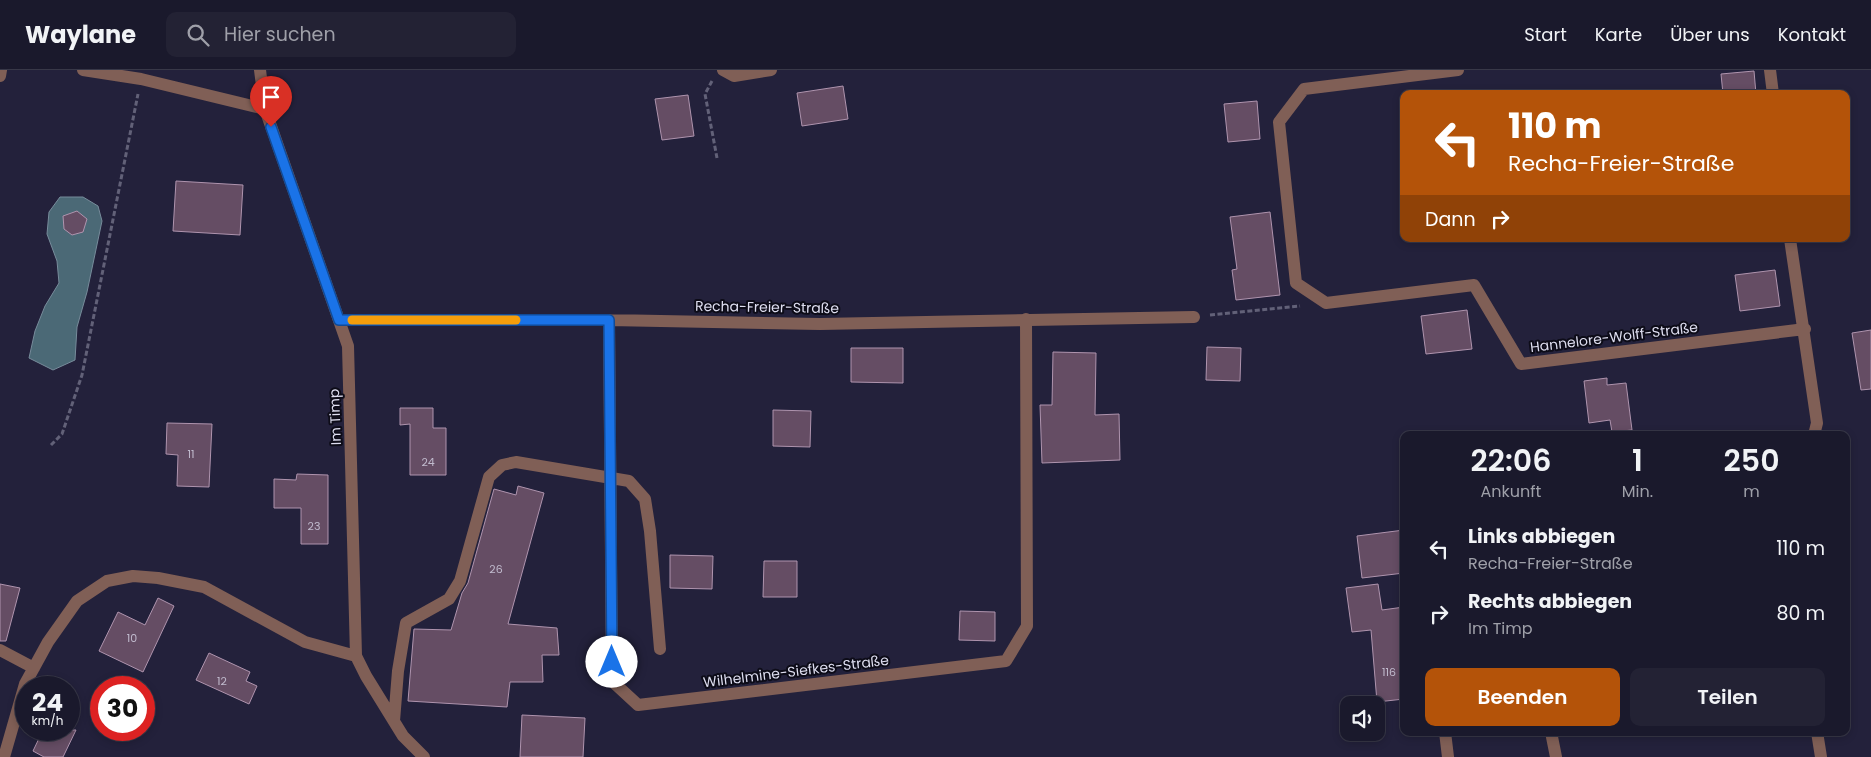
<!DOCTYPE html>
<html lang="de">
<head>
<meta charset="utf-8">
<style>
	body { margin:0; font-family:Poppins,sans-serif; background:#232234; color:#f1f3f6; height:100vh; display:flex; flex-direction:column; font-size:19px; white-space:nowrap }
	* { box-sizing:border-box; margin:0 }
	p { font-size:16px; color:#9fa0a9 }
	.icon { flex:none; width:28px; height:28px; fill:none; stroke:currentColor; stroke-width:2; stroke-linecap:round; stroke-linejoin:round }
	.map { position:relative; flex:1; overflow:hidden }
	.panel { position:absolute; left:1400px; top:361px; width:450px; height:305px; display:flex; flex-direction:column; background:#1a192c; border-radius:10px; box-shadow:0 2px 8px #0003,0 0 0 1px #383848 }
	.panel>* { flex:none }
	.guide { position:absolute; left:1400px; top:20px; width:450px; height:152px; border-radius:10px; box-shadow:0 2px 8px #0003,0 0 0 1px #383848; background:#b45309; color:#fff; overflow:hidden }
	.buttons { position:absolute; left:1340px; top:626px; display:grid; gap:10px }
	.buttons a { display:grid; place-items:center; width:45px; height:45px; border-radius:10px; background:#1a192c; box-shadow:0 2px 8px #0003,0 0 0 1px #383848; font-size:25px }
	.speed { position:absolute; left:15px; top:606px; display:flex; gap:10px; font-size:25px; font-weight:700; text-align:center }
	.speed>* { display:grid; place-content:center; width:65px; height:65px; border-radius:50%; background:#1a192c; box-shadow:0 2px 8px #0003,0 0 0 1px #383848; line-height:1 }
	.speed small { font-size:12px; font-weight:400 }
	.speed .limit { border:8px solid #d22; background:#fff; color:#111 }
	.pin { position:absolute; display:grid; place-items:center; width:42px; height:42px; color:#fff; margin:-51px -21px; border-radius:50% 50% 50% 0; rotate:-45deg; box-shadow:0 0 5px #0007 }
	.pin .icon { rotate:45deg }
	.me { position:absolute; width:55px; margin:-28px; rotate:0deg; stroke-linejoin:round; filter:drop-shadow(0 0 4px #0008) }
	.turn { display:flex; align-items:center; gap:18px; height:105px; padding:0 25px; font-size:22px }
	.turn .icon { width:65px; height:65px; stroke-width:2.5 }
	.turn b { display:block; font-size:35px; line-height:42px }
	.then { display:flex; align-items:center; height:48px; padding:0 25px; background:#0003; gap:10px; font-size:19px }
	.eta { display:flex; justify-content:space-evenly; align-items:center; height:85px; text-align:center }
	.eta b { font-size:30px; font-weight:600; line-height:35px }
	.primary-button { display:flex; gap:10px; margin-top:auto; padding:10px 25px }
	.primary-button a { flex:1; height:58px; border-radius:10px; background:#b45309; color:#fff; font-size:20px; font-weight:600; line-height:58px; text-align:center }
	.primary-button a+a { background:#232234; color:#f1f3f6 }
	ul { padding:0; list-style:none }
	li { display:flex; align-items:center; gap:15px; height:65px; padding:0 25px }
	li div { flex:1 }
	li b { display:block; font-size:19px }
	li em { font-style:normal }
	header { display:flex; align-items:center; gap:30px; box-sizing:border-box; height:70px; padding:0 25px; background:#1a192c; border-bottom:1px solid #383848 }
	header strong { font-size:24px }
	nav { display:flex; gap:28px; margin-inline-start:auto; font-size:18px }
	.search { width:350px; height:45px; background:#232234; display:flex; align-items:center; gap:12px; box-sizing:border-box; padding:0 18px; border-radius:10px; color:#9fa0a9; font-size:19px }
	.map>svg:first-child { display:block }
	.water { fill:#4b6976; stroke:#778c9b }
	.building { fill:#654d64; stroke:#af94ae }
	.lines { fill:none; stroke-linecap:round; stroke-linejoin:round }
	.path { stroke:#626178; stroke-width:3; stroke-dasharray:5 2.5; stroke-linecap:butt }
	.minor { stroke:#805f56; stroke-width:12 }
	.route-casing { stroke:#114b97; stroke-width:12 }
	.route { stroke:#1a73e8; stroke-width:9 }
	.slow { stroke:#f59e0b; stroke-width:9 }
	.labels { text-anchor:middle; stroke-width:4; stroke-linejoin:round; paint-order:stroke }
	.number-label { font-size:11px; fill:#c0bacd }
	.street-label { font-size:14px; fill:#dedef0; stroke:#0d0c18 }
</style>
</head>
<body>
<header>
<strong>Waylane</strong>
<div class="search"><svg class="icon" aria-label="search" viewBox="0 0 24 24"><circle cx="10" cy="10" r="6"/><path d="M15 15l6 6"/></svg>Hier suchen</div>
<nav><a>Start</a><a>Karte</a><a>Über uns</a><a>Kontakt</a></nav>
</header>
<div class="map">
<svg width="1871" height="687" viewBox="0 0 1871 687">
	<rect width="100%" height="100%" fill="#23213b"/>
	<!-- water -->
	<path class="water" d="M60 127H83L98 136 102 151 87 222 77 257 75 290 53 300 29 288 35 261 45 236 59 213 57 191 47 164 49 142Z"/>
	<!-- building -->
	<path class="building" d="M1754 1 1756 24H1723L1721 4Z
		M843 16 848 49 802 56 797 23Z
		M688 25 694 66 662 70 655 29Z
		M1257 31 1260 69 1228 72 1224 34Z
		M176 111 243 115 240 165 173 161Z
		M77 141 87 149 83 162 72 165 64 159 63 146Z
		M1270 142 1280 225 1236 230 1232 200 1237 199 1230 147Z
		M1775 200 1780 236 1740 241 1735 205Z
		M1467 240 1472 279 1426 284 1421 246Z
		M1871 260V319L1861 320 1852 263Z
		M1207 277 1241 278 1240 311 1206 310Z
		M851 278H903V313L851 312Z
		M1053 282 1096 283 1095 345 1119 344 1120 390 1042 393 1040 335H1052Z
		M1607 308V315L1626 313 1632 360 1612 362 1610 350 1589 353 1584 311Z
		M400 338H433V358H446V405H410V354L400 355Z
		M773 340 811 341 810 377 773 376Z
		M167 353 212 354 209 417 177 416 178 385 166 384Z
		M297 404 328 405V474H301V438H274V409L296 410Z
		M518 416 544 423 508 554 557 558 559 585H542L543 612H510L507 637 408 631 414 559 451 560 462 523 468 513 494 419 516 425Z
		M1404 460V503L1362 508 1357 466Z
		M670 485 713 486 712 519 670 518Z
		M764 491H797V527H763Z
		M0 514 20 518 6 571H0Z
		M1378 514 1382 540 1404 537V629L1377 632 1371 560 1352 562 1346 518Z
		M158 528 174 536 143 602 99 581 118 542 145 555Z
		M960 541 995 542V571L959 570Z
		M209 583 250 602 246 611 257 616 249 634 196 610Z
		M522 645 585 648 583 687H520Z
		M43 660H76L63 687H44L33 681Z"/>
	<g class="lines">
		<!-- path -->
		<path class="path" d="M712 11 705 24 717 88
			M1210 245 1300 236
			M51 375 62 364 82 305 138 24"/>
		<!-- minor -->
		<path class="minor" d="M83 0 141 9 265 39
			M260 0 265 39 348 276 356 586 366 606 403 666 424 687
			M723 0 734 6 771 0
			M1458 0 1304 19 1279 52 1296 213 1326 233 1474 215 1521 294 1805 259
			M1770 0 1773 24
			M0 6 1 0
			M1790 169 1817 353 1814 365
			M339 250H609L820 254 1194 247
			M609 250 612 611 638 635 1006 591 1027 556 1026 249
			M0 580 34 598
			M394 651 398 601 406 553 449 529 460 511 489 407 502 395 516 392 629 411 645 429 650 461 660 579
			M1445 662 1448 687
			M1551 662 1556 687
			M1817 662 1821 687
			M4 687 25 614 48 572 77 531 107 511 133 506 158 508 204 517 305 572 356 586"/>
	</g>
	<g class="lines">
		<!-- route casing -->
		<g class="route-casing">
			<path id="route" d="M271 57 339 250H609L612 592"/>
		</g>
		<!-- route -->
		<use href="#route" class="route"/>
		<!-- slow -->
		<path class="slow" d="M352 250H516"/>
	</g>
	<g class="labels">
		<!-- number labels -->
		<g class="number-label">
			<text x="191" y="388">11</text>
			<text x="428" y="396">24</text>
			<text x="314" y="460">23</text>
			<text x="496" y="503">26</text>
			<text x="132" y="572">10</text>
			<text x="1389" y="606">116</text>
			<text x="222" y="615">12</text>
		</g>
		<!-- street labels -->
		<g class="street-label">
			<text transform="translate(767 237) rotate(1)" y="5">Recha-Freier-Straße</text>
			<text transform="translate(1614 267) rotate(-7)" y="5">Hannelore-Wolff-Straße</text>
			<text transform="translate(335 347) rotate(-92)" y="5">Im Timp</text>
			<text transform="translate(796 601) rotate(-7)" y="5">Wilhelmine-Siefkes-Straße</text>
		</g>
	</g>
</svg>
<div class="buttons">
<a><svg class="icon" aria-label="sound" viewBox="0 0 24 24"><path d="M4 9h4l5-4v14l-5-4H4zM17 9q2 3 0 6"/></svg></a>
</div>
<div class="speed"><div>24<small>km/h</small></div><div class="limit">30</div></div>
<div class="pin" style="left:271px;top:57px;background:#d93025"><svg class="icon" aria-label="arrive" viewBox="0 0 24 24"><path d="M6 21V4h12l-3 4 3 4H6"/></svg></div>
<svg class="me" style="left:612px;top:592px" viewBox="-20 -20 40 40"><circle r="19" fill="#fff"/><path d="M0-13L10 11 0 6-10 11z" fill="#1a73e8"/></svg>
<div class="guide">
<div class="turn"><svg class="icon" aria-label="left" viewBox="0 0 24 24"><path d="M17 20v-9H6M10 6l-5 5 5 5"/></svg><div><b>110 m</b>Recha-Freier-Straße</div></div>
<div class="then">Dann<svg class="icon" aria-label="right" viewBox="0 0 24 24"><path d="M7 20v-9h11M14 6l5 5-5 5"/></svg></div>
</div>
<section class="panel">
<div class="eta">
<div><b>22:06</b><p>Ankunft</p></div>
<div><b>1</b><p>Min.</p></div>
<div><b>250</b><p>m</p></div>
</div>
<ul>
<li><svg class="icon" aria-label="left" viewBox="0 0 24 24"><path d="M17 20v-9H6M10 6l-5 5 5 5"/></svg><div><b>Links abbiegen</b><p>Recha-Freier-Straße</p></div><em>110 m</em></li>
<li><svg class="icon" aria-label="right" viewBox="0 0 24 24"><path d="M7 20v-9h11M14 6l5 5-5 5"/></svg><div><b>Rechts abbiegen</b><p>Im Timp</p></div><em>80 m</em></li>
</ul>
<div class="primary-button"><a>Beenden</a><a>Teilen</a></div>
</section>
</div>
</body>
</html>
